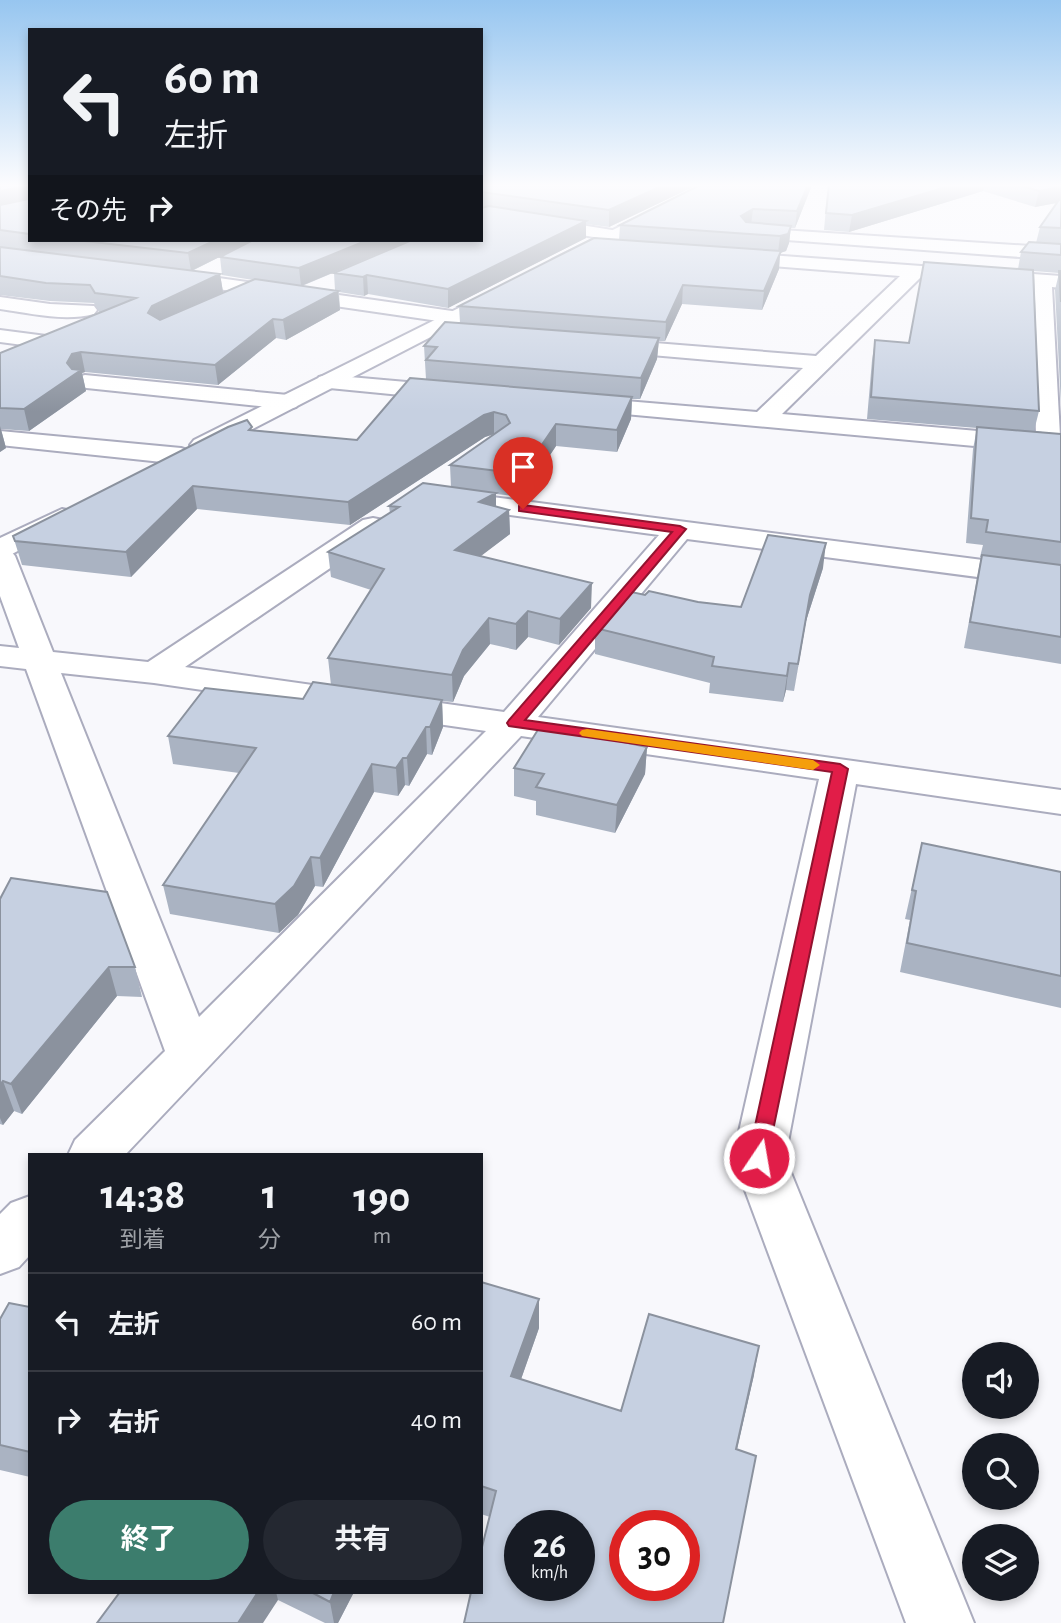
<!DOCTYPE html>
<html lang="ja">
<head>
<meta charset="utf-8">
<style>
	body { margin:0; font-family:"Alegreya Sans","Noto Sans JP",sans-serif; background:#242831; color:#f1f3f6; height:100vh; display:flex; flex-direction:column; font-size:26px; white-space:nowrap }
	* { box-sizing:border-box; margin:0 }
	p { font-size:23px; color:#9ea1a6 }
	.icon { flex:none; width:38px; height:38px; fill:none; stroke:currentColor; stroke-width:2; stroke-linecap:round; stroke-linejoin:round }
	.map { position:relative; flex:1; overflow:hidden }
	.sheet { position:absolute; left:28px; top:1153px; width:455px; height:441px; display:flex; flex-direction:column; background:#171b24; border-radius:0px; box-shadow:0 4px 10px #0003 }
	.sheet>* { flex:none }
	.top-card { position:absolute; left:28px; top:28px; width:455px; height:214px; border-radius:0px; box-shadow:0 4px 10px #0003; background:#171b24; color:#f1f3f6; overflow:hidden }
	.buttons { position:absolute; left:962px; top:1342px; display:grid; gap:14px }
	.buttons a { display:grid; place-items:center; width:77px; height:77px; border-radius:50%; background:#171b24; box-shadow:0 4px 10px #0003; font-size:35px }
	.speed { position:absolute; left:504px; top:1510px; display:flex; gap:14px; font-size:35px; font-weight:700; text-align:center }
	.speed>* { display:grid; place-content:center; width:91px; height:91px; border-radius:50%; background:#171b24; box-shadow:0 4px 10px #0003; line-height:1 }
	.speed small { font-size:18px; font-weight:400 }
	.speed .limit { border:10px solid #d22; background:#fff; color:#111 }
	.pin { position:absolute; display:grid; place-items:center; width:60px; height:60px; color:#fff; margin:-72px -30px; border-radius:50% 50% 50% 0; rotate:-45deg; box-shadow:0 0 7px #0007 }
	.pin .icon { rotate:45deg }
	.me { position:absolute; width:77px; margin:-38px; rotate:12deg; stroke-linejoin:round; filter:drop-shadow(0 0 5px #0008) }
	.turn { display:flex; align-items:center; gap:24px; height:147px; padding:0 21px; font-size:32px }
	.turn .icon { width:91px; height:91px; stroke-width:2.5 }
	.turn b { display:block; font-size:49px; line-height:60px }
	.then { display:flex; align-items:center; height:66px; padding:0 21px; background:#0003; gap:14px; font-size:26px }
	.eta { display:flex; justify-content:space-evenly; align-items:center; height:119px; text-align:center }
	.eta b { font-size:42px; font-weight:700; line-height:49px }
	.cta { display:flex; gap:14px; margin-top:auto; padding:14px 21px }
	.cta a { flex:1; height:80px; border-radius:42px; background:#3c7d6d; color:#fff; font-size:28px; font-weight:700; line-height:80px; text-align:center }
	.cta a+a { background:#242831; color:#f1f3f6 }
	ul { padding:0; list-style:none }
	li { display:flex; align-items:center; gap:21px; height:98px; padding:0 21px; border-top:2px solid #363941 }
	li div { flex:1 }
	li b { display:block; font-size:26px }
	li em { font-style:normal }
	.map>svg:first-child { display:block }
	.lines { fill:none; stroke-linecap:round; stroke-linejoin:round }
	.street-casing { stroke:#abacbe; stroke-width:4 }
	.secondary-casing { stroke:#abacbe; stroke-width:4 }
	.street { fill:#fff; fill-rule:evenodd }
	.secondary { fill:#fff; fill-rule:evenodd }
	.wall { fill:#aab3c2; fill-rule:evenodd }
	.shaded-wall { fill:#8b929e }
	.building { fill:#c6d0e1; stroke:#8b929e; stroke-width:2; fill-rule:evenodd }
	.route { fill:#e11d48; stroke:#92132f; stroke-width:2 }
	.slow { fill:#f59e0b }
</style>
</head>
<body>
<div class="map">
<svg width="1061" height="1623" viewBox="0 0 1061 1623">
	<rect width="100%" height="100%" fill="#f8f8fc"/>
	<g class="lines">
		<!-- street casing -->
		<g class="street-casing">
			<path id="street" d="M487 210 612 230 621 235 612 240 489 220 481 223V211Z
				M751 228 1061 248V260L745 237 742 233Z
				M728 252 1061 276V288L1052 287 1061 454 570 409 566 404 570 399 578 397 757 412 803 368 605 351 597 350 594 345 597 340 605 339 816 356 900 276 721 262 719 258ZM920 278 1032 286 1036 436 782 414Z
				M169 271 452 311 459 313 462 317 459 321 452 323 162 281 159 277Z
				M0 297 50 304 94 306 97 310 94 314C64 322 30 313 0 309Z
				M0 330 54 337 57 342 54 347 46 348 0 342Z
				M85 375 288 395 296 397 300 402 296 407 288 409 77 387 74 382 77 377Z
				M327 375 452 386 460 388 464 393 460 398 452 400 319 387 316 382 319 377Z
				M0 431 181 448 190 451 194 456 190 461 181 464 0 445Z
				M445 491 1061 570V588L687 539 538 717 1061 790V814L856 784 785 1158 974 1623H906L733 1158 819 779 521 736 125 1155H68L75 1140 165 1051 26 669 0 666V646L19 648 0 596V547L10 550 15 556 53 652 148 662 363 520 373 518 383 520 387 526 383 532 185 667 504 712 659 535 435 505 431 499 435 493ZM61 673 154 683 486 731 199 1017Z
				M30 1196V1255L19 1267 0 1274V1214L11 1203Z"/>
		</g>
		<!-- secondary casing -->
		<g class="secondary-casing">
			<path id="secondary" d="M704 185H724L566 268H552L550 264 552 260Z
				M505 285 512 287 515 291 512 295 212 450 203 453 194 450 190 445 194 440Z
				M62 509 72 511 76 517 72 523 10 555 0 558V538Z"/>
		</g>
		<!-- street -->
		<use href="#street" class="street"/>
		<!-- secondary -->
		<use href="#secondary" class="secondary"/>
	</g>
	<!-- wall -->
	<path class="wall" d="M0 185H30V240H411L302 286 335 290 334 273 481 240V185H697L609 227 586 224V238L448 308 368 294 364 296 339 292 340 310 286 340 276 338 218 385 85 372 82 373 86 391 29 431 1 429 6 448 0 452V353L101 312H99L94 303 50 301 0 295ZM241 246 220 257 222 275 253 280 223 292 220 274 192 271Z
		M700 185H812L795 228H791L789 243 786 251 780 253 779 269 762 310 682 304 665 341H659L657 359 640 399H632L631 419 617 452 556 446 522 497 496 494V507L509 510 510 534 480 556 591 608 559 645 528 637 516 650 490 644 464 676 453 702 442 701 443 727 432 755 427 754 409 786 405 785 398 796 374 792 323 887 315 886 298 915 279 933 170 914 163 885 239 773 173 764 168 736 303 699 331 685 328 658 371 590 331 577 328 552 390 513 389 506 451 487 450 465 495 434 485 437 350 525 197 509 131 577 22 565 13 536 253 430 357 440 426 379 424 346 460 323 459 306 619 240 620 225Z
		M828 185H1061V405L1055 290 1059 273 1034 271 1039 411 1034 431 1061 434V664L964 648 981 557H980L983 545 966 543 973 449 977 428 867 419 872 360 875 340 909 343 1018 269 1021 252 1036 243 1040 227 1057 203 1035 207 983 191 849 232 824 230Z
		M823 568 806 621 794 691 786 690 783 702 709 693 710 683 595 654V628L645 595 741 607Z
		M568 734 647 747 645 774 615 833 536 815V801L514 796V768Z
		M922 843 1061 872V1008L900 972 910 920 905 919Z
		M0 899 135 967 142 997 117 996 22 1114 14 1111 3 1125 0 1124Z
		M481 1282 539 1299V1328L521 1379 621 1411 754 1375 737 1450 490 1517 481 1514Z
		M30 1307V1477L0 1470V1319Z
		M120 1592H354L338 1623H325L278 1600Z"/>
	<!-- shaded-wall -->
	<path class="shaded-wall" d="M664 185H697L609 227V210Z
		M808 185H812L795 228 797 211Z
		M953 185H984L983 191 849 232 852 215Z
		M26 186 30 202 0 208V191Z
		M1061 187V202L1035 207 1039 191Z
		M753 209 751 225 739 232 741 216Z
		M586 221V238L448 308V289Z
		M791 226 789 243 786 251 780 253 779 269 762 310 764 291 778 253 780 236Z
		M216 240H254L191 271 188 253Z
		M368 240H411L301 286 299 268Z
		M220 274 223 292 151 333 148 313 152 306Z
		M367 275 368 294 364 296 363 277Z
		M683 285 682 304 665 341 666 322Z
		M338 291 340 310 286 340 283 320Z
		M273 319 276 338 218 385 215 365Z
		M659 338 657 359 640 399 641 378Z
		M81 352 85 372 82 373 86 391 29 431 24 409 67 363 72 354Z
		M632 397 631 419 617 452V430Z
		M494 412V434L485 437 350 525 348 502 484 415Z
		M556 424V446L522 497V474Z
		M0 426 6 448 0 452Z
		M193 486 197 509 131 577 126 552Z
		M496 493V516L479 502Z
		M509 510 510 534 456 575 455 550Z
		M826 543 823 568 806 621 794 691 810 595Z
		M592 583 591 608 559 645 560 619Z
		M528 611V637L516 650V624Z
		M489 618 490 644 464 676 453 702 452 675 463 650Z
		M789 663 786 690 783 702Z
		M442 700 443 727 432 755 430 727Z
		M426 727 427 754 409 786 407 758Z
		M647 747 645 774 615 833 617 805Z
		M403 758 405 785 398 796 396 768Z
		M372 764 374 792 323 887 320 858Z
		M311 857 315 886 298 915 279 933 275 904Z
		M109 967 117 996 22 1114 11 1084Z
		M3 1081 14 1111 3 1125 0 1118V1085Z
		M539 1299V1328L512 1405 511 1376Z
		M759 1346 754 1375 730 1478 736 1449Z
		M258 1592H276L278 1600 263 1623H238Z
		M334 1592H354L338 1623H334L330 1602Z"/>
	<!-- building -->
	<path class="building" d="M0 185H30V234L0 230V205L29 199V189L26 186 0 191Z
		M481 185H664L609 210 481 192Z
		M700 185H808L797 211 753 209 741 216 746 222 791 226 788 234 780 236 620 225Z
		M829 185H953L852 215 826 213Z
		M1019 185H1061V187L1039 191Z
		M1061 197V228L1040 227Z
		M489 206 586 221 448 289 367 275 363 277 334 273 412 240H481V208Z
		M594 238 781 251 764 291 683 285 666 322 459 306Z
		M76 240H216L188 253Z
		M253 240H368L299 268 220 257Z
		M1029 242 1061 244V255L1021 252Z
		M0 247 220 274 152 306 148 313 160 320 255 279 338 291 283 320 273 319 215 365 81 352 72 354 67 363 72 369 81 370 24 409 0 408V353L136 298 95 293 90 285 46 283 0 276Z
		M924 262 1033 270 1039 411 871 397 875 340 909 343Z
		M1059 271H1061V302Z
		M445 322 659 338 641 378 426 360 437 347 424 346Z
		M410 378 632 397 617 430 556 424 522 474 450 465 510 423 506 415 494 412 484 415 348 502 193 486 126 552 15 541 13 536 228 427 247 420 252 427 249 430 357 440Z
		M977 427 1061 434V542L986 532 988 520 971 518Z
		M423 483 496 493 479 502 509 510 455 550 592 583 560 619 528 611 516 624 489 618 463 650 452 675 328 658 384 569 328 552 399 507 389 506Z
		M768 535 826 543 810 595 798 664 789 663 787 676 712 666 714 657 595 628 627 591 645 595 649 591 698 602 741 607Z
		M982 555 1061 565V637L970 622Z
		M313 682 442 700 430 727H426L407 758H403L396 768 372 764 320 858 311 857 294 886 275 904 163 885 256 748 168 736 205 688 303 699Z
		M539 728 568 734 571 731 647 747 617 805 536 787 544 774 514 768Z
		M922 843 1061 872V976L907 943 916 891 912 890Z
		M11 878 107 892 135 967H109L11 1084 3 1081 0 1085V899Z
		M481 1282 539 1299 511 1376 621 1411 649 1314 759 1346 736 1449 756 1456 723 1623H464L471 1592H481V1551L496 1491 481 1486ZM520 1526H579V1586H520ZM625 1526H684V1586H625Z
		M9 1303 30 1307V1452L0 1445V1319Z
		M120 1592H258L238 1623H97Z
		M311 1592H334L330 1602Z"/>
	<!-- sky -->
	<linearGradient id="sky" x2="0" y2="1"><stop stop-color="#97c6f0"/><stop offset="0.45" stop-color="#fcfcfe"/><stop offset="1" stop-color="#fcfcfe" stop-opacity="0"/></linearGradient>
	<rect width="1061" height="412" fill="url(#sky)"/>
	<!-- route -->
	<path class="route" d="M523 505 680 526 686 529 525 720 840 764 848 769 766 1164 759 1167 751 1164 748 1158 832 772 509 726 507 723 509 720 672 532 519 511V506Z"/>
	<!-- slow -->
	<path class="slow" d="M587 729 813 760 820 765 813 770 582 736 579 733 582 730Z"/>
</svg>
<div class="buttons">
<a><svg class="icon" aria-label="sound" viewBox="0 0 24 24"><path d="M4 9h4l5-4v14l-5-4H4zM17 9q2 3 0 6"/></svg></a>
<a><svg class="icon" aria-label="search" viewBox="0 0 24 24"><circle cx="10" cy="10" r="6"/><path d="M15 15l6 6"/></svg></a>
<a><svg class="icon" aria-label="layers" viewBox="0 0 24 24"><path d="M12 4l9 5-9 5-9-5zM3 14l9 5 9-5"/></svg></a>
</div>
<div class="speed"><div>26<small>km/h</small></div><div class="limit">30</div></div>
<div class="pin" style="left:523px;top:509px;background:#d93025"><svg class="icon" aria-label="arrive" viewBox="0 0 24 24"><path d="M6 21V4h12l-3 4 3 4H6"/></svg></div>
<svg class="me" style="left:759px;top:1158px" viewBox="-20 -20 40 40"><circle r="17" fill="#e11d48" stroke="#fff" stroke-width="3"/><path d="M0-11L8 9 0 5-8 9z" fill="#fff"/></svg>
<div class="top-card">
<div class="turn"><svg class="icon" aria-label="left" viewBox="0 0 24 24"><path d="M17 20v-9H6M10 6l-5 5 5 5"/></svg><div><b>60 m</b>左折</div></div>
<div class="then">その先<svg class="icon" aria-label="right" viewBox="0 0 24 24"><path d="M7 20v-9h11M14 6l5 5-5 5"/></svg></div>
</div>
<section class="sheet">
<div class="eta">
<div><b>14:38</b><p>到着</p></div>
<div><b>1</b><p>分</p></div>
<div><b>190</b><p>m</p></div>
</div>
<ul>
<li><svg class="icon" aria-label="left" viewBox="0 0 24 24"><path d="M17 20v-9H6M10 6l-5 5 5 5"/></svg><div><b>左折</b></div><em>60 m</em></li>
<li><svg class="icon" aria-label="right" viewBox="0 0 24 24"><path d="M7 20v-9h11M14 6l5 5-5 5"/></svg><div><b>右折</b></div><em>40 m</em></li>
</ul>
<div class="cta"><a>終了</a><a>共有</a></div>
</section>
</div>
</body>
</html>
